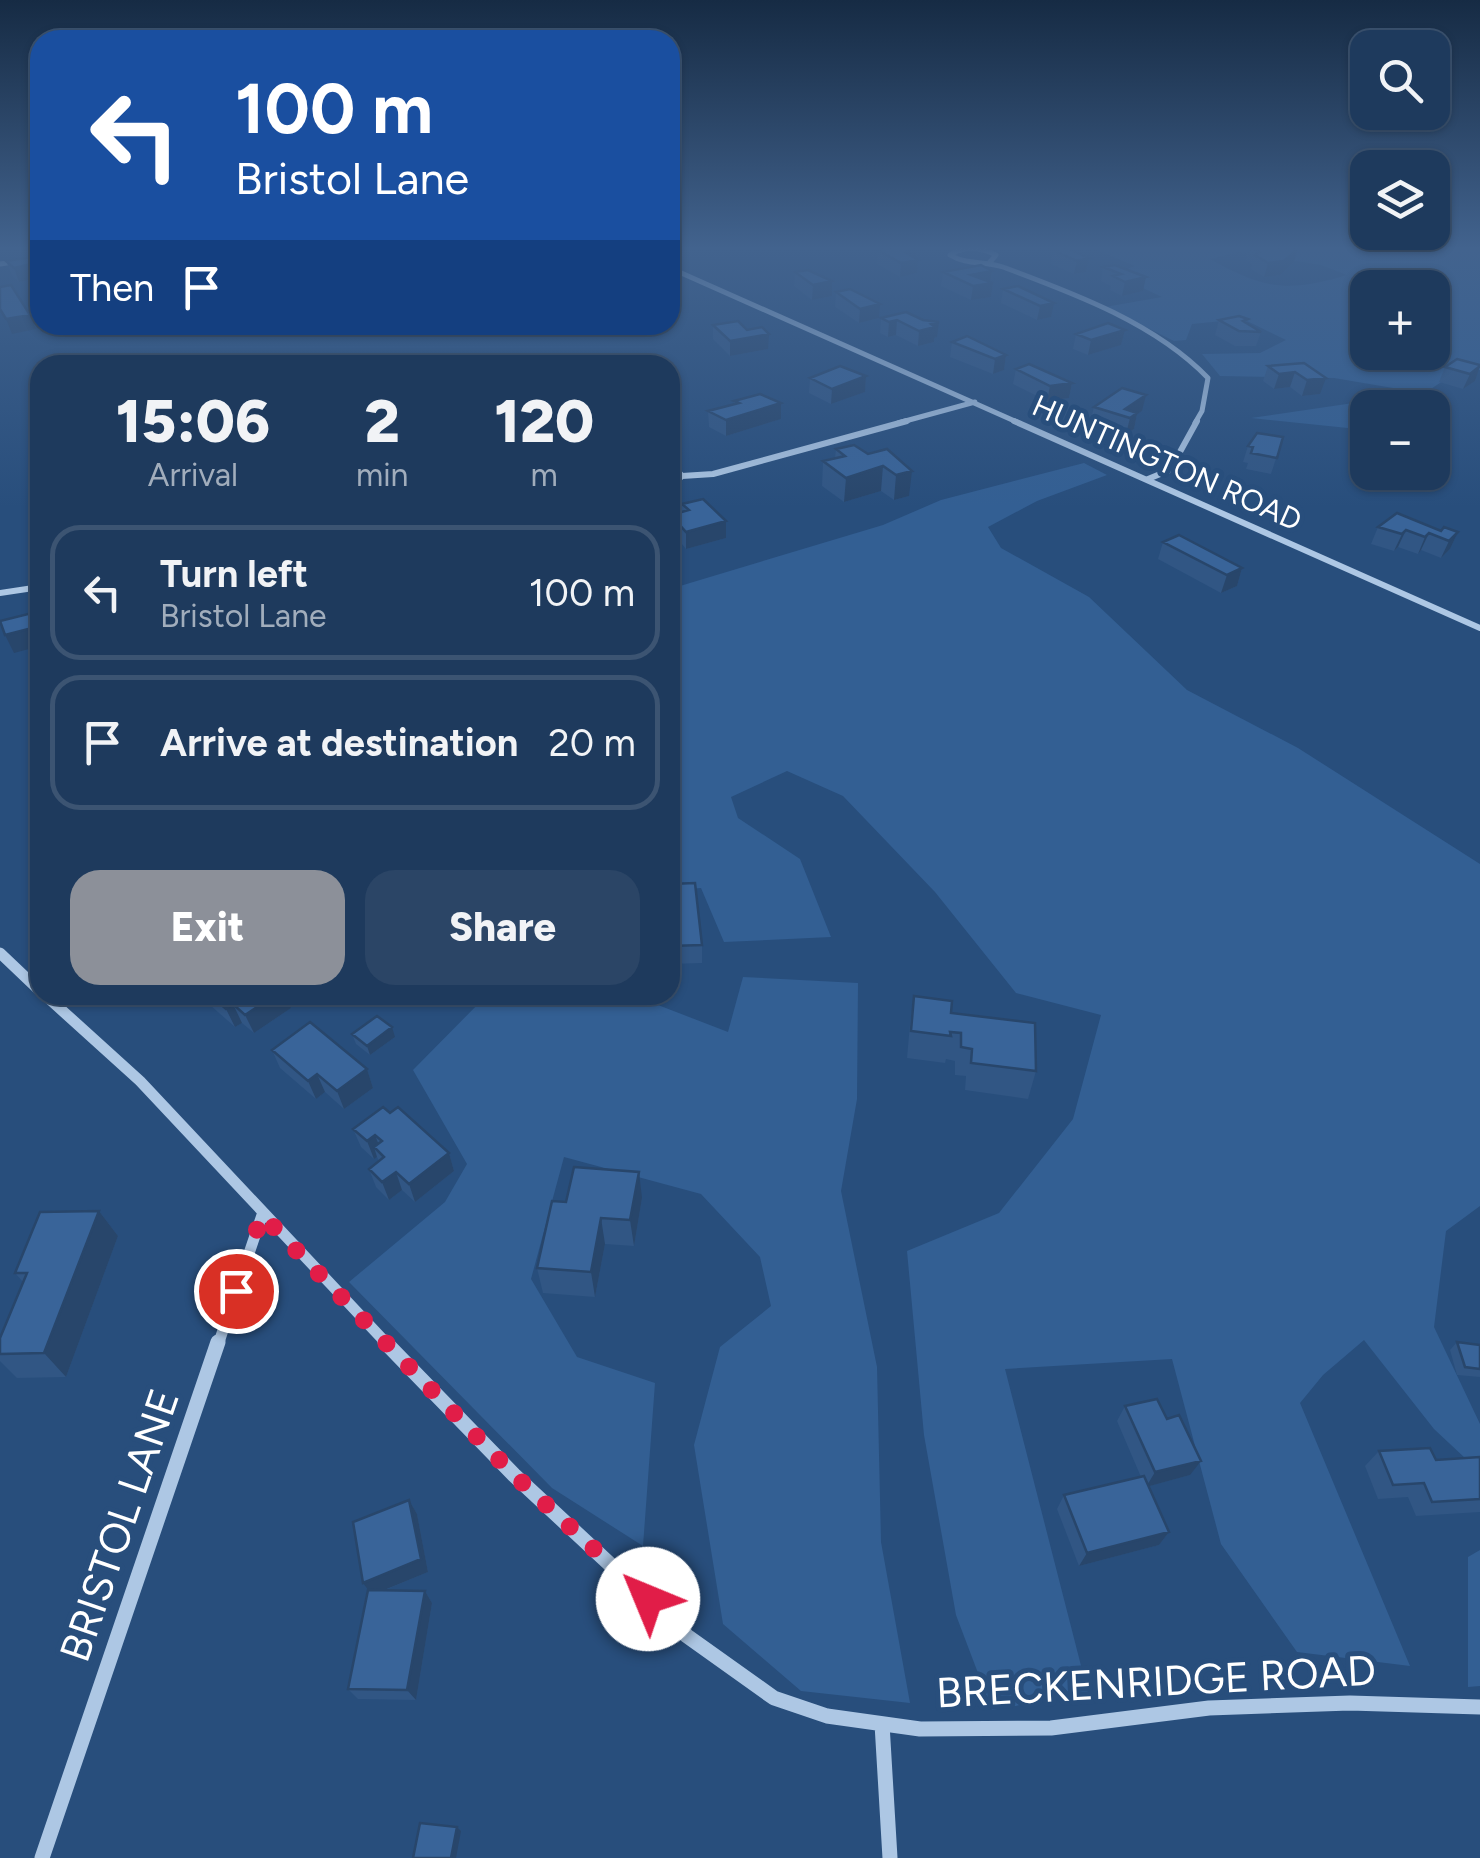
<!DOCTYPE html>
<html lang="en">
<head>
<meta charset="utf-8">
<style>
	body { margin:0; font-family:Figtree,sans-serif; background:#2b4566; color:#f1f3f6; height:100vh; display:flex; flex-direction:column; font-size:38px; white-space:nowrap }
	* { box-sizing:border-box; margin:0 }
	p { font-size:32px; color:#a1adbc }
	.icon { flex:none; width:55px; height:55px; fill:none; stroke:currentColor; stroke-width:2; stroke-linecap:round; stroke-linejoin:round }
	.map { position:relative; flex:1; overflow:hidden }
	.side { position:absolute; left:30px; top:355px; width:650px; height:650px; display:flex; flex-direction:column; background:#1e3a5d; border-radius:30px; box-shadow:0 2px 8px #0004,0 0 0 2px #3c5472 }
	.side>* { flex:none }
	.top-card { position:absolute; left:30px; top:30px; width:650px; height:305px; border-radius:30px; box-shadow:0 2px 8px #0004,0 0 0 2px #3c5472; background:#1a4fa0; color:#fff; overflow:hidden }
	.buttons { position:absolute; left:1350px; top:30px; display:grid; gap:20px }
	.buttons a { display:grid; place-items:center; width:100px; height:100px; border-radius:20px; background:#1e3a5d; box-shadow:0 2px 8px #0004,0 0 0 2px #3c5472; font-size:50px }
	.pin { position:absolute; display:grid; place-items:center; width:85px; height:85px; color:#fff; margin:-42px; border:5px solid #fff; border-radius:50%; box-shadow:0 2px 10px #0007 }
	.me { position:absolute; width:110px; margin:-55px; rotate:315deg; stroke-linejoin:round; filter:drop-shadow(0 0 8px #0008) }
	.turn { display:flex; align-items:center; gap:35px; height:210px; padding:0 40px; font-size:45px }
	.turn .icon { width:130px; height:130px; stroke-width:2.5 }
	.turn b { display:block; font-size:70px; line-height:85px }
	.then { display:flex; align-items:center; height:95px; padding:0 40px; background:#0003; gap:20px; font-size:38px }
	.eta { display:flex; justify-content:space-evenly; align-items:center; height:170px; text-align:center }
	.eta b { font-size:60px; font-weight:800; line-height:70px }
	.action { display:flex; gap:20px; margin-top:auto; padding:20px 40px }
	.action a { flex:1; height:115px; border-radius:30px; background:#8c9099; color:#fff; font-size:40px; font-weight:800; line-height:115px; text-align:center }
	.action a+a { background:#2b4566; color:#f1f3f6 }
	ul { padding:0; list-style:none }
	li { display:flex; align-items:center; gap:30px; height:135px; margin:0 20px 15px; padding:0 20px; border:5px solid #3c5472; border-radius:30px }
	li div { flex:1 }
	li b { display:block; font-size:38px }
	li em { font-style:normal }
	.map>svg:first-child { display:block }
	.green { fill:#335f93; fill-rule:evenodd }
	.lines { fill:none; stroke-linecap:round; stroke-linejoin:round }
	.street-far3 { stroke:#adc7e4; stroke-width:5 }
	.street-far2 { stroke:#adc7e4; stroke-width:6 }
	.street-far1 { stroke:#adc7e4; stroke-width:11 }
	.street { stroke:#adc7e4; stroke-width:15 }
	.wall { fill:#315684 }
	.shaded-wall { fill:#28466b }
	.building { fill:#396499; stroke:#28466b; stroke-width:2.5 }
	.route { stroke:#e11d48; stroke-width:18; stroke-dasharray:0 32.4 }
	.labels { text-anchor:middle; stroke-width:10; stroke-linejoin:round; paint-order:stroke }
	.far-street-label { font-size:30px; fill:#fff; stroke:#284e7c }
	.near-street-label { font-size:42px; fill:#fff; stroke:#284e7c }
</style>
</head>
<body>
<div class="map">
<svg width="1480" height="1858" viewBox="0 0 1480 1858">
	<rect width="100%" height="100%" fill="#284e7c"/>
	<!-- green -->
	<path class="green" d="M1090 247H1480V370H1460L1403 407 1368 408 1367 430 1251 418 1367 401 1393 388 1334 378 1220 376 1202 354 1260 353 1286 340 1243 319 1192 324 1186 340 1174 341 1105 307 1162 297 1113 274 1135 266ZM1239 252 1321 265 1347 275C1287 293 1264 289 1210 259ZM1368 288H1432V352H1368Z
		M1084 463 1107 475 1037 501 988 527 1001 548 1089 597 1187 690 1298 748 1480 864V1206L1446 1231 1434 1327 1480 1424V1472L1434 1429 1364 1340 1323 1375 1300 1403 1410 1666 1297 1652 1221 1544 1172 1359 1005 1369 1088 1693 992 1710 956 1615 924 1435 907 1251 999 1213 1073 1119 1101 1015 1016 993 935 892 843 796 787 771 731 797 738 818 800 859 831 937 724 942 701 888 670 890V589L883 525 941 500Z
		M743 977 858 983 857 1099 841 1191 877 1367 881 1542 910 1703 801 1691 723 1624 694 1445 720 1347 771 1306 760 1257 701 1194 564 1157 531 1279 577 1357 655 1383 643 1546 552 1488 349 1282 445 1202 467 1164 413 1070 486 996 632 995 728 1032Z
		M1480 1550V1686L1468 1687V1557Z"/>
	<g class="lines">
		<!-- street-far3 -->
		<path class="street-far3" d="M990 262 996 255C980 247 965 245 950 255 966 265 985 261 1003 267 1073 293 1155 323 1208 378L1202 411 1195 423
			M0 264 40 258
			M670 268 1019 423
			M898 423 975 402"/>
		<!-- street-far2 -->
		<path class="street-far2" d="M1014 421 1480 628
			M670 463 682 476
			M682 476 713 474 907 421
			M1148 479 1170 470 1197 421
			M670 488 682 476
			M0 593 40 587"/>
		<!-- street-far1 -->
		<path class="street-far1" d="M0 953 40 991
			M45 995 140 1081 388 1345
			M218 1345 262 1215"/>
		<!-- street -->
		<path class="street" d="M385 1342 514 1475 687 1636 774 1698 827 1716 920 1729 1051 1728 1209 1708 1350 1703 1480 1707
			M882 1724 890 1858
			M42 1858 218 1342"/>
	</g>
	<!-- wall -->
	<path class="wall" d="M1249 247H1274L1294 262 1280 275 1264 277 1251 269 1252 264 1246 260Z
		M878 250H917V273L900 277 877 264Z
		M1053 250 1089 258 1086 272 1074 274 1051 264Z
		M40 256V277L19 282 12 275 6 261Z
		M1115 265 1143 291 1122 296 1110 290 1111 286 1101 281 1103 267Z
		M992 271 991 282 993 283 991 297 971 300 941 286 943 272Z
		M795 272 832 281V296L812 300 794 286Z
		M1018 286 1051 317 1037 320 1001 303 1003 289Z
		M836 292 879 318 859 323 835 307Z
		M881 318 923 320 937 337 934 338V342L918 346 896 335 888 337 880 333Z
		M1248 319 1247 324 1261 332 1256 346H1235L1215 335 1219 320Z
		M713 325 768 349 730 356 713 339Z
		M1125 330 1121 345 1088 355 1073 349 1076 334Z
		M952 342 1006 355 1004 370 993 374 950 357Z
		M1304 363 1320 394 1302 396 1290 387 1274 389 1263 381 1268 366Z
		M1480 365 1475 381 1463 389 1439 382 1445 367Z
		M1016 369 1072 383 1069 398 1047 401 1013 384Z
		M866 376 865 392 831 404 809 393 810 378Z
		M734 401 781 403V419L726 436 709 427 708 411 734 404Z
		M1094 407 1142 411 1137 414 1134 429 1126 434 1090 423Z
		M1283 437 1271 474 1246 469 1248 463 1243 462 1248 446Z
		M836 449 868 454 887 449 909 496 894 500 881 491 844 502 822 486 823 461 835 458Z
		M682 504 726 538 686 549 672 532 671 515 682 512Z
		M1378 527 1441 531 1458 532 1450 549 1441 558 1421 550 1418 554 1398 547 1394 551 1371 544Z
		M1163 542 1242 568 1237 586 1221 593 1158 559Z
		M670 884 702 945V963L670 964Z
		M200 995H285L291 1008 254 1033 242 1023 235 1027 202 998Z
		M914 996 951 1013 1036 1071 1028 1099 965 1090 966 1076 955 1075V1061L946 1059 945 1063 907 1058 910 1024Z
		M352 1034 395 1037 370 1055 356 1044Z
		M272 1050 367 1069 373 1088 344 1109 325 1092 316 1099 280 1068Z
		M390 1113 449 1153 454 1171 415 1202 402 1190 389 1200 376 1187 369 1169 379 1161 377 1157 374 1159 361 1147 353 1129Z
		M642 1198 634 1246 605 1244 595 1297 543 1293 537 1268 566 1202Z
		M99 1211 118 1236 66 1377 17 1378 0 1361V1338L23 1282 15 1273Z
		M1457 1342 1480 1345V1377L1457 1375 1450 1350Z
		M1125 1406 1190 1475 1149 1486 1169 1532 1159 1545 1079 1566 1057 1509 1064 1495 1141 1477 1117 1421Z
		M1379 1451 1436 1460 1480 1457V1512L1416 1516 1408 1497 1378 1499 1365 1466Z
		M409 1500 417 1514 428 1572 385 1590 425 1591 432 1603 416 1700 358 1699 348 1689Z"/>
	<!-- shaded-wall -->
	<path class="shaded-wall" d="M1039 247H1051L1050 250 1038 252Z
		M1298 248 1294 262 1280 275 1264 277 1268 263Z
		M917 250 916 260H918L917 273 900 277 901 263 905 252Z
		M1089 258 1086 272 1074 274 1077 261Z
		M40 262V277L19 282 14 268Z
		M992 271 990 283H993L991 297 971 300 973 286 971 275Z
		M1146 277 1143 291 1122 296 1125 282Z
		M832 281V296L812 300 813 285Z
		M1054 303 1051 317 1037 320 1040 306Z
		M880 304 879 318 859 323 860 309Z
		M30 315 36 329 12 334 6 319Z
		M897 320 896 335 888 337 889 322Z
		M939 322 937 337 934 338V342L918 346 919 331 931 324Z
		M1125 330 1121 345 1088 355 1091 340Z
		M769 334 768 349 730 356V341Z
		M1006 355 1004 370 993 374 995 359Z
		M1480 366 1475 381 1463 389 1470 374Z
		M1295 372 1290 387 1274 389 1279 374Z
		M866 376 865 392 831 404 832 389Z
		M1326 378 1320 394 1302 396 1307 380Z
		M1072 383 1069 398 1047 401 1050 386Z
		M1146 395 1142 411 1137 414 1134 429 1126 434 1130 418 1125 409Z
		M781 403V419L726 436V420Z
		M883 466 881 491 844 502 846 478Z
		M912 471 909 496 894 500 896 475Z
		M726 521V538L686 549V532Z
		M1406 530 1398 547 1394 551 1402 534Z
		M1458 532 1450 549 1441 558 1449 541Z
		M1429 533 1421 550 1418 554 1425 537Z
		M1242 568 1237 586 1221 593 1227 575Z
		M40 626V646L14 653 5 635Z
		M275 995H285L291 1008 254 1033 245 1015Z
		M233 1004 242 1023 235 1027 226 1009Z
		M392 1027 395 1037 370 1055 367 1046Z
		M367 1069 373 1088 344 1109 337 1091Z
		M317 1074 325 1092 316 1099 308 1081Z
		M375 1135 382 1153 374 1147 377 1157 374 1159 367 1141Z
		M449 1153 454 1171 415 1202 409 1184Z
		M396 1172 402 1190 389 1200 382 1182Z
		M639 1172 642 1198 634 1246 630 1220Z
		M99 1211 118 1236 66 1377 44 1353Z
		M601 1218 605 1244 595 1297 591 1272Z
		M1201 1461 1190 1475 1146 1487 1155 1472Z
		M409 1500 417 1514 428 1572 372 1595 363 1583Z
		M1169 1532 1159 1545 1079 1566 1087 1553Z
		M425 1591 432 1603 416 1700 407 1690Z
		M457 1827 461 1831 456 1858H451Z"/>
	<!-- building -->
	<path class="building" d="M896 247H912L917 250 905 252 918 260 901 263 878 250Z
		M1251 247H1274L1278 249 1298 248 1284 261 1268 263 1255 255 1260 252Z
		M1067 248 1089 258 1077 261 1053 250Z
		M40 256V262L14 268 6 261Z
		M981 265 992 271 971 275 993 283 973 286 943 272Z
		M1115 265 1146 277 1125 282 1113 276 1121 274 1103 267Z
		M808 270 832 281 813 285 795 272Z
		M11 285 30 315 6 319 0 309V287Z
		M1018 286 1054 303 1040 306 1003 289Z
		M850 289 880 304 860 309 836 292Z
		M906 312 923 320 939 322 931 324 935 327 919 331 897 320 889 322 881 318Z
		M1239 316 1248 319 1243 321 1261 332 1239 331 1219 320Z
		M738 321 747 330 762 327 769 334 730 341 713 325Z
		M1108 323 1125 330 1091 340 1076 334Z
		M967 336 1006 355 995 359 952 342Z
		M1457 359 1480 365V366L1470 374 1445 367Z
		M1304 363 1326 378 1307 380 1295 372 1279 374 1268 366Z
		M1029 364 1072 383 1050 386 1016 369Z
		M840 366 866 376 832 389 810 378Z
		M1122 388 1146 395 1125 409 1137 413 1130 418 1094 407Z
		M760 394 781 403 726 420 708 411 739 403 734 401Z
		M1257 433 1283 437 1277 458 1251 453 1253 447 1248 446Z
		M854 445 868 454 887 449 912 471 896 475 883 466 846 478 823 461 845 456 836 449Z
		M703 499 726 521 686 532 671 515 689 510 682 504Z
		M1397 513 1441 531 1444 527 1458 532 1449 541 1429 533 1425 537 1406 530 1402 534 1378 527Z
		M1179 535 1242 568 1227 575 1163 542Z
		M40 611V626L5 635 0 621Z
		M695 883 702 945 670 946V884Z
		M210 995H275L245 1015 233 1004 226 1009Z
		M914 996 952 1001 951 1013 1035 1023 1036 1071 971 1063 972 1049 961 1047V1033L950 1032 951 1036 911 1031Z
		M377 1016 392 1027 367 1046 352 1034Z
		M310 1022 367 1069 337 1091 317 1074 308 1081 272 1050Z
		M383 1107 390 1113 398 1107 449 1153 409 1184 396 1172 382 1182 369 1169 384 1157 374 1147 382 1141 375 1135 367 1141 353 1129Z
		M574 1167 639 1172 630 1220 601 1218 591 1272 537 1268 552 1201 566 1202Z
		M99 1211 44 1353 0 1354V1338L27 1273H15L40 1212Z
		M1457 1342 1480 1345V1369L1465 1367Z
		M1157 1399 1167 1419 1179 1415 1201 1461 1155 1472 1125 1406Z
		M1430 1448 1436 1460 1480 1457V1499L1432 1502 1424 1483 1393 1485 1379 1451Z
		M1144 1476 1169 1532 1087 1553 1064 1495Z
		M409 1500 421 1559 363 1583 353 1522Z
		M368 1590 425 1591 407 1690 348 1689Z
		M420 1823 457 1827 451 1858H413Z"/>
	<!-- sky -->
	<linearGradient id="sky" x2="0" y2="1"><stop stop-color="#162b44"/><stop offset="0.49" stop-color="#42638e"/><stop offset="1" stop-color="#42638e" stop-opacity="0"/></linearGradient>
	<rect width="1480" height="507" fill="url(#sky)"/>
	<g class="lines">
		<!-- route -->
		<path class="route" d="M236 1291 262 1215 514 1475 648 1599"/>
	</g>
	<g class="labels">
		<!-- far-street labels -->
		<g class="far-street-label">
			<text transform="translate(1167 463) rotate(24)" y="10">HUNTINGTON ROAD</text>
		</g>
		<!-- near-street labels -->
		<g class="near-street-label">
			<text transform="translate(119 1525) rotate(-71)" y="15">BRISTOL LANE</text>
			<text transform="translate(1156 1681) rotate(-3)" y="15">BRECKENRIDGE ROAD</text>
		</g>
	</g>
</svg>
<div class="buttons">
<a><svg class="icon" aria-label="search" viewBox="0 0 24 24"><circle cx="10" cy="10" r="6"/><path d="M15 15l6 6"/></svg></a>
<a><svg class="icon" aria-label="layers" viewBox="0 0 24 24"><path d="M12 4l9 5-9 5-9-5zM3 14l9 5 9-5"/></svg></a>
<a>+</a>
<a>−</a>
</div>
<div class="pin" style="left:236px;top:1291px;background:#d93025"><svg class="icon" aria-label="arrive" viewBox="0 0 24 24"><path d="M6 21V4h12l-3 4 3 4H6"/></svg></div>
<svg class="me" style="left:648px;top:1599px" viewBox="-20 -20 40 40"><circle r="19" fill="#fff"/><path d="M0-13L10 11 0 6-10 11z" fill="#e11d48"/></svg>
<div class="top-card">
<div class="turn"><svg class="icon" aria-label="left" viewBox="0 0 24 24"><path d="M17 20v-9H6M10 6l-5 5 5 5"/></svg><div><b>100 m</b>Bristol Lane</div></div>
<div class="then">Then<svg class="icon" aria-label="arrive" viewBox="0 0 24 24"><path d="M6 21V4h12l-3 4 3 4H6"/></svg></div>
</div>
<section class="side">
<div class="eta">
<div><b>15:06</b><p>Arrival</p></div>
<div><b>2</b><p>min</p></div>
<div><b>120</b><p>m</p></div>
</div>
<ul>
<li><svg class="icon" aria-label="left" viewBox="0 0 24 24"><path d="M17 20v-9H6M10 6l-5 5 5 5"/></svg><div><b>Turn left</b><p>Bristol Lane</p></div><em>100 m</em></li>
<li><svg class="icon" aria-label="arrive" viewBox="0 0 24 24"><path d="M6 21V4h12l-3 4 3 4H6"/></svg><div><b>Arrive at destination</b></div><em>20 m</em></li>
</ul>
<div class="action"><a>Exit</a><a>Share</a></div>
</section>
</div>
</body>
</html>
